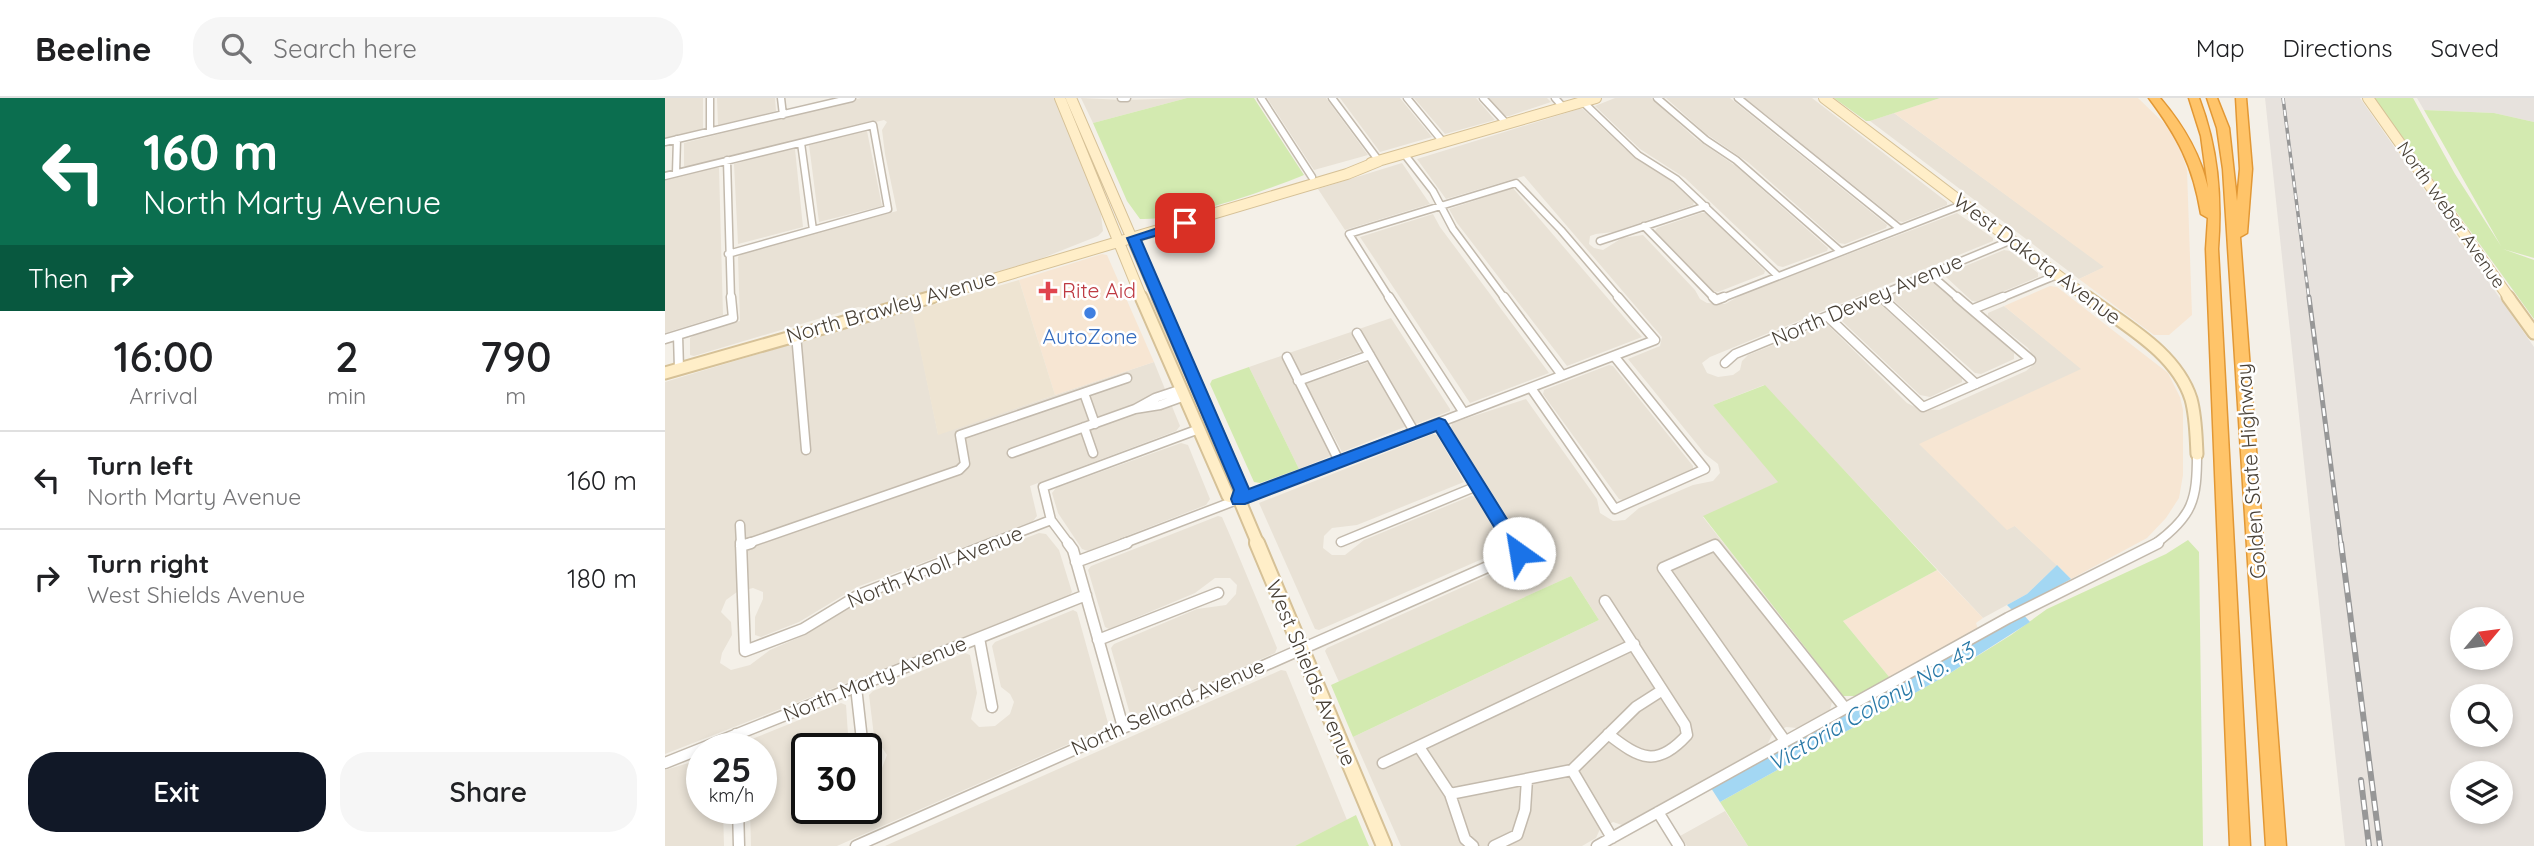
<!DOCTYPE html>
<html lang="en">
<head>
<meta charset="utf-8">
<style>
	body { margin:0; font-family:Quicksand,sans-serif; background:#f6f6f6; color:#202124; height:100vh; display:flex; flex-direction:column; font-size:26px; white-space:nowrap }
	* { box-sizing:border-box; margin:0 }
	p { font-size:23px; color:#757577 }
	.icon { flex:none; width:38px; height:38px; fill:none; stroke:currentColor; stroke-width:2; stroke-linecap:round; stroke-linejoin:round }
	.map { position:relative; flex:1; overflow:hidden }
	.panel { display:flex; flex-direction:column; background:#fff; width:665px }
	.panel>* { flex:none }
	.banner { background:#0b6e4f; color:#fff; overflow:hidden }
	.needle { width:46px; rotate:61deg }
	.controls { position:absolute; left:1785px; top:509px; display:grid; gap:14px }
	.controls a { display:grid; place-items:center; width:63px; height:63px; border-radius:50%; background:#fff; box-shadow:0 4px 10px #0003; font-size:35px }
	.speed { position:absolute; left:21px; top:635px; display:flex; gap:14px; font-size:35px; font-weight:700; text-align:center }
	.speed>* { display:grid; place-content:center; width:91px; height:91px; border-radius:50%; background:#fff; box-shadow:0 4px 10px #0003; line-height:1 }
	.speed small { font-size:18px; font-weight:400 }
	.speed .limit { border:4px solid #111; border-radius:10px; background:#fff; color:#111 }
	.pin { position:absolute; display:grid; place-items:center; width:60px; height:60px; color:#fff; margin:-30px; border-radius:14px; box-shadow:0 4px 10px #0006 }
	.me { position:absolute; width:77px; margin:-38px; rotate:328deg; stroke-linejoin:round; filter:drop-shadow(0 0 5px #0008) }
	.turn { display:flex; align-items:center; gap:24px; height:147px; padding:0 28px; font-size:32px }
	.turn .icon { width:91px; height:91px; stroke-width:2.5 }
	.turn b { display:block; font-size:49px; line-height:60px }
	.then { display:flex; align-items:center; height:66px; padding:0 28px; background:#0003; gap:14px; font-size:26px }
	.eta { display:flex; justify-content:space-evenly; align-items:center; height:119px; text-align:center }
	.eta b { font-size:42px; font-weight:600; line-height:49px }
	.cta { display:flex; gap:14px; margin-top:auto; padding:14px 28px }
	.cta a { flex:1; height:80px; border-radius:28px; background:#111827; color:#fff; font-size:28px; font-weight:600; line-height:80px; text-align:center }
	.cta a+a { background:#f6f6f6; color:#202124 }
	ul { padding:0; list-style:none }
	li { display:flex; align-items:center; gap:21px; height:98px; padding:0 28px; border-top:2px solid #e0e0e0 }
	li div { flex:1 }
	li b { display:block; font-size:26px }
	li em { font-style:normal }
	header { display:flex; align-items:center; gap:42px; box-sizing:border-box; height:98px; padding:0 35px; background:#fff; border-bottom:2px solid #e0e0e0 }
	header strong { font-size:33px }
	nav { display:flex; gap:38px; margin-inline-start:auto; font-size:24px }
	.search { width:490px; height:63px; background:#f6f6f6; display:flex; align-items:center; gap:18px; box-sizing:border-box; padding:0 24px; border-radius:28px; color:#757577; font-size:26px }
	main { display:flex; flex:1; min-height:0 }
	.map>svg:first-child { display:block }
	.residential { fill:#e9e2d6 }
	.commercial { fill:#f7e6d3 }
	.industrial { fill:#e7e2dd; fill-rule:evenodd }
	.education { fill:#eee4d2 }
	.green { fill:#d3eab0 }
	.water { fill:#a3d7f3 }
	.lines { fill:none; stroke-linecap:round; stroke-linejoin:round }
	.street-far2-casing { stroke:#c3baad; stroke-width:9 }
	.street-far1-casing { stroke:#c3baad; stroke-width:11 }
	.street-casing { stroke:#c3baad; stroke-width:13 }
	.secondary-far2-casing { stroke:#d6c197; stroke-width:12 }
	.secondary-far1-casing { stroke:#d6c197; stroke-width:15 }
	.secondary-casing { stroke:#d6c197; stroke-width:18 }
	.highway-casing { stroke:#e29835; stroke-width:3 }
	.street-far2 { stroke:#fff; stroke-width:6 }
	.street-far1 { stroke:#fff; stroke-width:8 }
	.street { stroke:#fff; stroke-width:10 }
	.secondary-far2 { stroke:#ffeec8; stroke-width:10 }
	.secondary-far1 { stroke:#ffeec8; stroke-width:11 }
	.secondary { stroke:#ffeec8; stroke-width:14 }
	.highway { fill:#ffc469; fill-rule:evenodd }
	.rail-far2-casing { stroke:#979797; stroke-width:3.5 }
	.rail-far1-casing { stroke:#979797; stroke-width:5 }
	.rail-casing { stroke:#979797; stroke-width:6 }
	.rail-far2 { stroke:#fff; stroke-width:2; stroke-dasharray:6; stroke-linecap:butt }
	.rail-far1 { stroke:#fff; stroke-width:2.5; stroke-dasharray:8; stroke-linecap:butt }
	.rail { stroke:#fff; stroke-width:3.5; stroke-dasharray:10; stroke-linecap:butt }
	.route { fill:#1a73e8; stroke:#114b97; stroke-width:2 }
	.health-dot { fill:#e0444e; stroke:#fff; stroke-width:2.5 }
	.shop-dot { fill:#3f7fe0; stroke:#fff; stroke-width:2.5 }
	.labels { text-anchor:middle; stroke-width:5; stroke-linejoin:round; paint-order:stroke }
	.far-street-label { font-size:18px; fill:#484036; stroke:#fff }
	.street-label { font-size:21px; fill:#484036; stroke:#fff }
	.health-label { font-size:21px; fill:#be3a42; stroke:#fff; text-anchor:start }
	.shop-label { font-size:21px; fill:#366cbe; stroke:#fff }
	.water-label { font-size:23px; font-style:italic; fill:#2979a7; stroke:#fff }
</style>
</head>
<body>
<header>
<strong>Beeline</strong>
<div class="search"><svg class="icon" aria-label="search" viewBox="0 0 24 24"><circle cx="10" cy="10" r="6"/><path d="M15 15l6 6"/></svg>Search here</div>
<nav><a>Map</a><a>Directions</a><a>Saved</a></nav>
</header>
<main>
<section class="panel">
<div class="banner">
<div class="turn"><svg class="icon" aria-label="left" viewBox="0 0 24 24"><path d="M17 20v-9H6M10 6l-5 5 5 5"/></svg><div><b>160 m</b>North Marty Avenue</div></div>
<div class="then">Then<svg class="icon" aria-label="right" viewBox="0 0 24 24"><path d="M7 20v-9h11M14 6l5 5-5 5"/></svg></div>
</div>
<div class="eta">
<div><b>16:00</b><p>Arrival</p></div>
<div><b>2</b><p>min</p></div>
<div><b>790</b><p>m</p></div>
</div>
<ul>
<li><svg class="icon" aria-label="left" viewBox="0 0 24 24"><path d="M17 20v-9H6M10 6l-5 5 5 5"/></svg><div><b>Turn left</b><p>North Marty Avenue</p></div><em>160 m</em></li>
<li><svg class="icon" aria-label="right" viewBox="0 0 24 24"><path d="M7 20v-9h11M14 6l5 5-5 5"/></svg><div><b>Turn right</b><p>West Shields Avenue</p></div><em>180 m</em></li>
</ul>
<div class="cta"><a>Exit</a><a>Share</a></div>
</section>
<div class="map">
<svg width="1869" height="748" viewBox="0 0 1869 748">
	<rect width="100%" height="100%" fill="#f4f0e8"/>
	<!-- residential -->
	<path class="residential" d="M0 0H38V31L0 41Z
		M52 0H110L111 13 53 27Z
		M196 0H390L435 109 438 133 433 138 375 161 211 211 193 209 29 258 25 257V240L30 236 75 223 73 159 77 155 232 113 220 56 217 32 222 24 219 22 23 69 19 68V45Z
		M416 0 459 2 522 0 428 25Z
		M602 0H661L703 57 649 72Z
		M675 0H735L767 39 715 54Z
		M749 0H811L830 22 780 36Z
		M824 0H882L886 4 844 18H840Z
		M950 0H986L1030 40 1072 69 1163 150 1162 153 1118 169 1113 168 1020 80 975 51 930 8Z
		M1001 0H1065L1222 127 1221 130 1180 146 1174 145 1084 65 1040 35Z
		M1080 0H1147L1282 104V107L1238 124 1233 123Z
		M914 11H918L960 51 1003 80 1029 104 1028 107 948 134 931 136 925 138 924 146 929 150 938 152 957 140 978 137 1030 192 1035 201 1042 205 1060 206 1078 196 1292 115 1328 140V143L1045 259 1037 265 1042 275 1053 279 1068 277 1075 272 1077 263 1083 257 1158 227 1164 228 1242 305 1254 311 1274 312 1361 273 1368 267 1369 259 1363 250 1323 218V215L1339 208 1417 271 1350 428 1392 467 1362 496 1318 520 1099 287 1048 307 1114 384 1038 419 1178 598 1167 604 1165 612 1132 630 1121 629 1107 637 1102 647 957 727 948 724 935 731 931 740 917 748H736L688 639 934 522 906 478 674 584 660 553 662 550 840 470 860 466 867 456V447L854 438 786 330 787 325 861 301 932 401 935 415 948 423 960 422 974 410 1028 387 1048 383 1055 375 1053 366 1040 356 963 261 995 248 997 239 859 78 781 101 752 61Z
		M1229 15 1440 169 1414 181 1205 23Z
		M198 32 202 33 217 108 154 124 144 47Z
		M126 50 130 51 138 129 73 146 69 66Z
		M737 65 765 106 680 132 653 91Z
		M50 69 54 70 58 217 0 235V81Z
		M848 90 964 225 977 239 902 268 792 125 784 111Z
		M1036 115H1041L1091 164 1100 173 1099 176 1053 194 1048 193 990 133 992 130Z
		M768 116 775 129 884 275 805 305 695 139Z
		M1339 152 1345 153 1373 175V179L1313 204 1307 203 1281 179V176Z
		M1263 182 1268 183 1349 255V261L1316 276 1310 275 1226 200 1227 197Z
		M1209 205 1215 206 1297 280V284L1265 299 1255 297 1177 223V219Z
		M247 210 273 336 489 264 515 328 511 333 365 388 372 418 368 423 192 489 134 524 96 539 90 537V519L98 501V494L88 490 72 494 61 502 56 514 66 524 67 537 57 555 55 565 66 572 85 567 105 552 142 536 193 504 374 435 381 436 394 452 407 494 404 498 0 656V284Z
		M726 220 785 311V313L751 326 694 231Z
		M686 234 697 253 635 276 624 255Z
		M616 258 668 357 634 371 584 269Z
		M704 264 742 328 677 354 641 286Z
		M944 267 948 268 1028 368V371L958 402 954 401 878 296 879 292Z
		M768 336 772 337 799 384 692 427 667 430 659 438 658 450 667 457H680L699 442 806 398 810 399 840 448 838 452 654 532 650 531 594 405Z
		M516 345 523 347 545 401 541 407 423 453 417 451 393 415 387 395 391 390Z
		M553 418 557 419 567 442 612 550 610 555 470 617 465 616 446 550 449 546 532 511 561 507 571 496 572 487 565 480H550L530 495 444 531 440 529 423 472 426 468Z
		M408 512 412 514 443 625 440 630 172 748H86L85 711 96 710V651H83L87 641 176 605 181 607 184 651H142V710H201V682L217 670 222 657 209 638 204 597 208 593 300 555 305 557 312 595 306 621 314 629 330 628 345 616 349 604 345 596 336 589 327 548 330 544Z
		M616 572 621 573 682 722 630 748H220Z
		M37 661V710L58 711 59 748H0V672Z
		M1060 713 1083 748H1022L1015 738Z"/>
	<!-- commercial -->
	<path class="commercial" d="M1275 0H1473L1503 29 1514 47 1522 72 1527 217 1504 237H1489L1414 181 1439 169 1229 15Z
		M437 156 442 157 489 264 390 297 354 182Z
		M1385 188 1392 189 1503 275 1515 299 1518 312V377L1514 400 1501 420 1482 440 1406 481 1350 428 1342 432 1254 346 1416 271 1339 208Z
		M1272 472 1318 520 1311 525 1313 531 1225 580 1178 523Z"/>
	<!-- industrial -->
	<path class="industrial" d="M1600 0H1695L1869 249V748H1680ZM1797 522H1836V560H1797ZM1797 598H1836V637H1797ZM1797 676H1836V714H1797Z
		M1752 0H1869V24L1829 15 1759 12Z"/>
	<!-- education -->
	<path class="education" d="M354 182 390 297 273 337 247 213Z"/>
	<!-- green -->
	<path class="green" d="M522 0H589L639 77C600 93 516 123 475 121L462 103 428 25Z
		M1169 0H1275L1205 23H1201Z
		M1709 0H1748L1790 76 1836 148 1759 12 1829 15 1869 24V160L1838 151 1869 162V221Z
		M584 269 634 371 595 385 589 384 545 286 547 282Z
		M1100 287 1272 472 1178 523 1225 580 1191 598H1178L1038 418 1113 384 1048 307Z
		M1523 442 1534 454 1538 748H1083L1055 704 1282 577 1346 537 1382 511 1501 456Z
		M906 478 934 522 688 639 666 587Z
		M691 717 704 748H630Z"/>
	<!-- water -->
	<path class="water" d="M1392 467 1406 481 1348 513 1342 507 1362 496Z
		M1358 516 1365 524 1282 577 1055 704 1046 690Z"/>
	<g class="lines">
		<!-- street-far2 casing -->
		<g class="street-far2-casing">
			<path id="street-far2" d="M45 0V33
				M116 0 118 17
				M456 0H462
				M596 0 647 79
				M667 0 714 63
				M742 0 779 45
				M818 0 842 26
				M890 0 899 10
				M992 0 1041 42 1071 62 1175 153
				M1073 0 1234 130
				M918 4 973 57 1011 81 1113 178
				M0 44 187 0
				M136 45 148 132
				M740 57 768 93 788 131 840 201
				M62 62 66 201
				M11 75 12 41
				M0 78 208 27 223 111 63 156
				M979 128 1050 201
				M935 143 1041 108
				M1264 175 1294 201
				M1215 198 1218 201
				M725 201 684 136 851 85 896 132 955 201
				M1055 201 1299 106
				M1205 201 1347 142
				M1334 201 1392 177"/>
		</g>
		<!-- street-far1 casing -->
		<g class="street-far1-casing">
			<path id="street-far1" d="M724 199 799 315
				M839 199 897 277
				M1048 199 1051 202 1059 199
				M1216 199 1311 286
				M1308 211 1338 199
				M1163 219 1258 309 1366 262 1292 199
				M692 235 750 335
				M131 236 141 352
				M13 237 14 271
				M0 241 68 220 66 199
				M622 259 674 363
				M1060 265 1070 256 1209 199
				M633 283 705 257
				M866 290 950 411 1040 371 949 258
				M517 291 490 300 470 311 495 307 520 298
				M419 295 430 326
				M799 315 990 242 953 199
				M774 326 849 446
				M419 329 428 355
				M347 355 470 311
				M75 427 76 446
				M676 444 812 388
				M81 446 294 372 300 366 295 337 462 280
				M324 446 386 422
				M404 446 386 422 378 389 534 331
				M457 446 799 315
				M1490 446C1528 418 1532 402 1532 356"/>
		</g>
		<!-- street casing -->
		<g class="street-casing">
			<path id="street" d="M76 445 80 553 138 531 194 497 328 445
				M403 445 408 452 458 629
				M76 448 86 445
				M411 464 462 445
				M940 503 1020 627 1022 637C992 670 975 661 943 636
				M314 540 327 609
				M433 542 553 495
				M191 589 198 651
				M71 636V651
				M1120 643 998 470 1050 447 1180 610
				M754 649 785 696 800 741 808 748
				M0 665 421 497
				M718 665 969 546
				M907 672 947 740
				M785 696 907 672 971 609 996 593
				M73 710 74 748
				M993 714 1014 748
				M191 748 854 455 848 445
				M829 748 852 737 860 712 862 681
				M932 748 1343 520 1493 445"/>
		</g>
		<!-- secondary-far2 casing -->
		<g class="secondary-far2-casing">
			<path id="secondary-far2" d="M395 0 477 201
				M406 0 493 201
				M1159 0 1424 201
				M1703 0 1845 201
				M706 65 931 0
				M261 201 682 76 714 63"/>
		</g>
		<!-- secondary-far1 casing -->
		<g class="secondary-far1-casing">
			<path id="secondary-far1" d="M476 199 563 398 574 401
				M493 199 577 392 574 401 593 446
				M1422 199C1459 227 1511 254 1526 301 1531 319 1531 338 1532 356
				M1843 199 1869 235
				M0 275 267 199"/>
		</g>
		<!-- secondary casing -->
		<g class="secondary-casing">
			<path id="secondary" d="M592 445 719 748"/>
		</g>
		<!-- highway casing -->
		<g class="highway-casing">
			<path id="highway" d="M1484 0H1495C1518 27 1535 55 1543 90L1536 38 1524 0H1534C1553 50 1557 98 1553 151L1585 748H1565L1541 151 1543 120 1536 116C1528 67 1513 39 1484 0Z
				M1542 0H1552L1564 30 1572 103 1575 71 1571 0H1581L1587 71 1582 135 1575 139 1621 748H1601L1558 71 1552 30Z"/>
		</g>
		<!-- street-far2 -->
		<use href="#street-far2" class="street-far2"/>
		<!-- street-far1 -->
		<use href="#street-far1" class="street-far1"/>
		<!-- street -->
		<use href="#street" class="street"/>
		<!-- secondary-far2 -->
		<use href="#secondary-far2" class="secondary-far2"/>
		<!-- secondary-far1 -->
		<use href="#secondary-far1" class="secondary-far1"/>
		<!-- secondary -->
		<use href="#secondary" class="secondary"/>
		<!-- highway -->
		<use href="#highway" class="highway"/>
		<!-- rail-far2 casing -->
		<g class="rail-far2-casing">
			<path id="rail-far2" d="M1618 0 1644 201"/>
		</g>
		<!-- rail-far1 casing -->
		<g class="rail-far1-casing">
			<path id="rail-far1" d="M1644 199 1676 446"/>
		</g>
		<!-- rail casing -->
		<g class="rail-casing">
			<path id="rail" d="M1676 445 1715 748
				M1696 682 1704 748"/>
		</g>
		<!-- rail-far2 -->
		<use href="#rail-far2" class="rail-far2"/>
		<!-- rail-far1 -->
		<use href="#rail-far1" class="rail-far1"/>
		<!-- rail -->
		<use href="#rail" class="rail"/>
	</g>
	<!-- route -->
	<path class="route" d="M520 121 526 125 524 128 476 142 584 391 774 320 780 322 860 450 863 455 860 460H848L771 333 580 406H568L566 401 569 392 462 140Z"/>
	<!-- markers -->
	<path class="health-dot" d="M379.5 182.5h7v7h7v7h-7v7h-7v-7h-7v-7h7z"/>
	<circle class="shop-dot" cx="425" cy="215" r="7"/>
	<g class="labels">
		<!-- far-street labels -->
		<g class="far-street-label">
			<text transform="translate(1786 117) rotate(55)" y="6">North Weber Avenue</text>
		</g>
		<!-- street labels -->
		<g class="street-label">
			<text transform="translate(1372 161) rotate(37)" y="7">West Dakota Avenue</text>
			<text transform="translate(1202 202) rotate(-23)" y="7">North Dewey Avenue</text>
			<text transform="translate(226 209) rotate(-16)" y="7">North Brawley Avenue</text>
			<text transform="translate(1586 373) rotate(-94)" y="7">Golden State Highway</text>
			<text transform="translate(270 469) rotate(-22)" y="7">North Knoll Avenue</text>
			<text transform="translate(646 575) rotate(67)" y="7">West Shields Avenue</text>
			<text transform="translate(210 581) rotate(-22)" y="7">North Marty Avenue</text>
			<text transform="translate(503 609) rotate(-24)" y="7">North Selland Avenue</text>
		</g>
		<!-- health labels -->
		<g class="health-label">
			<text x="397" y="200">Rite Aid</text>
		</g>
		<!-- shop labels -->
		<g class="shop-label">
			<text x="425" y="246">AutoZone</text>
		</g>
		<!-- water labels -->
		<g class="water-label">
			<text transform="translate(1206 609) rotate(-30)" y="8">Victoria Colony No. 43</text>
		</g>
	</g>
</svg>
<div class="controls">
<a><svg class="needle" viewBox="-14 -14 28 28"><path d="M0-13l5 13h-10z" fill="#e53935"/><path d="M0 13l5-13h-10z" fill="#757577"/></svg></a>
<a><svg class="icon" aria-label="search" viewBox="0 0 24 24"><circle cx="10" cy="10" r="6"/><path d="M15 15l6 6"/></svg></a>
<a><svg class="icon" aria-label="layers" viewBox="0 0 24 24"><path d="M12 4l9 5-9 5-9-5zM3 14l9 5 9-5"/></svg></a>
</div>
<div class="speed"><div>25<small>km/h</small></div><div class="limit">30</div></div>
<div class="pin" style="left:520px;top:125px;background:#d93025"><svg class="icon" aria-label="arrive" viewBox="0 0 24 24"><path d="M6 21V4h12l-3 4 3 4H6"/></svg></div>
<svg class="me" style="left:854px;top:455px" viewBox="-20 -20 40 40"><circle r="19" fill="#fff"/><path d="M0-13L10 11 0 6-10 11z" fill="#1a73e8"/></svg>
</div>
</main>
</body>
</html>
